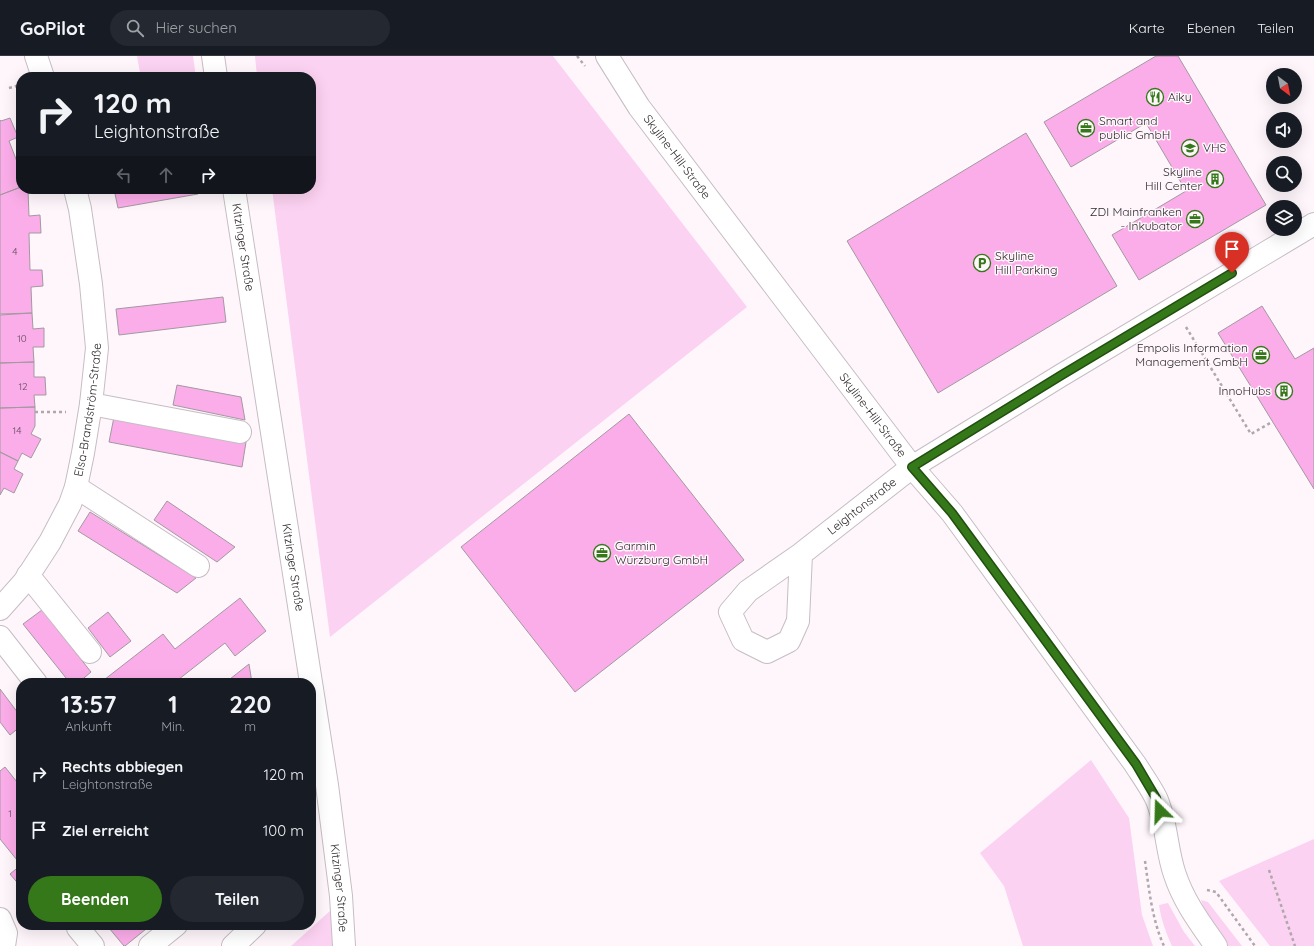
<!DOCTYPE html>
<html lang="de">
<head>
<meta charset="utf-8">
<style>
	body { margin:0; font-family:Quicksand,sans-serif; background:#242831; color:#f1f3f6; height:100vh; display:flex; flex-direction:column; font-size:15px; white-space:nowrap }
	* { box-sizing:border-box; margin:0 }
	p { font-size:13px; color:#9ea1a6 }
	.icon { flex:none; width:22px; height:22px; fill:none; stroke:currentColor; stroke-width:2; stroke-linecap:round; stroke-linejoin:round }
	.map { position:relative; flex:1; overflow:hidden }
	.sheet { position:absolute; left:16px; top:622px; width:300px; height:252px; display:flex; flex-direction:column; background:#171b24; border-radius:16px; box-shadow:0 4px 16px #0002 }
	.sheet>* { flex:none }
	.hud { position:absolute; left:16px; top:16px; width:300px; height:122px; border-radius:16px; box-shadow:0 4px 16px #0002; background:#171b24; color:#f1f3f6; overflow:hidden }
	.needle { width:26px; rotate:148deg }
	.fabs { position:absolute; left:1266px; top:12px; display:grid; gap:8px }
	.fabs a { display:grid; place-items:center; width:36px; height:36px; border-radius:50%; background:#171b24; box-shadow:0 4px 16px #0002; font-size:20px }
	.pin { position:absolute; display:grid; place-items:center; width:34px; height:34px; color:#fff; margin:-41px -17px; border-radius:50% 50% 50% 0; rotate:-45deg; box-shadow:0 0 4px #0007 }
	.pin .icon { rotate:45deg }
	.me { position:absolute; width:44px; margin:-22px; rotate:338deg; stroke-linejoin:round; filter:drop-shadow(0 0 3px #0008) }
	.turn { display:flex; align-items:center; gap:14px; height:84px; padding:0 12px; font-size:18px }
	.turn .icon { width:52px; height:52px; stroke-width:2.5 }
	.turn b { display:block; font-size:28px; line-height:34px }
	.lanes { display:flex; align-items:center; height:38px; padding:0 12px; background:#0003; justify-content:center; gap:20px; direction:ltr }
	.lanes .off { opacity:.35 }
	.eta { display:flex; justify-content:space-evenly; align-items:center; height:68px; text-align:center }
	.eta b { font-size:24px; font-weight:800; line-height:28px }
	.action { display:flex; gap:8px; margin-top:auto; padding:8px 12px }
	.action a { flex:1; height:46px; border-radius:24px; background:#347819; color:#fff; font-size:16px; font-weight:800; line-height:46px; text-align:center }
	.action a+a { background:#242831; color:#f1f3f6 }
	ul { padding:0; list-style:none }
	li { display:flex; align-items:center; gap:12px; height:56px; padding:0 12px }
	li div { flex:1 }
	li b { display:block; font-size:15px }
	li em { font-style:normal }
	header { display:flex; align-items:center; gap:24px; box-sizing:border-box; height:56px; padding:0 20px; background:#171b24; border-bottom:1px solid #363941 }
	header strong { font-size:19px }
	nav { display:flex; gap:22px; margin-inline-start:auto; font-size:14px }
	.search { width:280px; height:36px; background:#242831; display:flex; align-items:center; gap:10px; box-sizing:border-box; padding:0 14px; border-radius:22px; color:#9ea1a6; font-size:15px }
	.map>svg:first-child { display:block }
	.green { fill:#fbd2f1 }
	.building { fill:#fbade9; stroke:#a299a0 }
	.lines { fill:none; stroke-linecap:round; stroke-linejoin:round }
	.minor-casing { stroke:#c6bdc4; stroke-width:24 }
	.path { stroke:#aea7ac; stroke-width:2.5; stroke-dasharray:3 3; stroke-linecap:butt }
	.minor { stroke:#fff; stroke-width:22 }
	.route-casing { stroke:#224e10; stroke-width:10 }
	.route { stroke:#347819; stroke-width:7 }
	.labels { text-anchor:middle; stroke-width:3; stroke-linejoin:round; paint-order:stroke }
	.number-label { font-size:10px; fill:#624c5d }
	.poi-label { font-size:12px; fill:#2f2b2e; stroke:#fff6fc; text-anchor:start }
	.street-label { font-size:12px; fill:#2f2b2e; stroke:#fff6fc }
</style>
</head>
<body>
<header>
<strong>GoPilot</strong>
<div class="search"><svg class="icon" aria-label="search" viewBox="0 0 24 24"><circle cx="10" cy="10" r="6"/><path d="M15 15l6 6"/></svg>Hier suchen</div>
<nav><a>Karte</a><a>Ebenen</a><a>Teilen</a></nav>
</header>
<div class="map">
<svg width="1314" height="890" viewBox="0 0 1314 890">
	<rect width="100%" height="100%" fill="#fff6fc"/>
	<!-- green -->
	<path class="green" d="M137 0H193L196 21H127L140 17Z
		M255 0H553L747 251 330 581 272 133H311V21H257Z
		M1091 704 1129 762 1142 859 1153 890H1023L1004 830 980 797Z
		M1314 783V890H1270L1219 825Z
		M1201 844 1208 846 1242 890H1227L1207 860Z
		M1168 847 1184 876 1195 890H1172C1166 877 1161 863 1159 849Z
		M331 854 332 890H291Z"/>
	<!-- building -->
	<path class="building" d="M1156 0H1178L1266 149 1139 224 1112 179 1186 135 1146 67 1071 111 1044 66Z
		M10 62 18 81 9 85 21 116V131L0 139V64L1 65Z
		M1026 77 1117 230 938 337 847 185Z
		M21 131V133H27L28 134 29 160 40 159 41 177H29L30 214H42L43 230 31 231 32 257 0 258V139Z
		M114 133H197L198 138 118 152Z
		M223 241 226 266 119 279 116 253Z
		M1262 250 1295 303 1314 292V433L1218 277Z
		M32 257 33 273 44 272V291H33L34 306 0 307V259Z
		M34 306V321H45L46 339H34L35 351 0 352V307Z
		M177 329 241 341 245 364 173 349Z
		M35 351V370L31 378 41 383 31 402 22 397 18 405 0 396V352Z
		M629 358 744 504 575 636 461 491Z
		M114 361 246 386 242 411 109 386Z
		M0 396 18 405 14 413 23 418 14 437 4 432 0 439Z
		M167 445 235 491 217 506 154 464Z
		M90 456 196 522 177 537 78 475Z
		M240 542 266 575 235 600 225 587 174 627H100L163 578 175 593Z
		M42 554 91 616 78 627H70L23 568Z
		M108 556 131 585 110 601 88 572Z
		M249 608 252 627H225Z
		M0 633 21 661V670L10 679 0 666Z
		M5 711 21 731V809L0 783V715Z
		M21 809V831L10 818Z
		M113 869H151L125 890H124L109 872Z"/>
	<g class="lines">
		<!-- minor casing -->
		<g class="minor-casing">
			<g id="minor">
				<path d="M36 0 43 21"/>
				<path d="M213 0 216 21"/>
				<path id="s1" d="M607 0 639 51 912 411 952 457 1135 708C1142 719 1150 730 1156 742 1167 766 1166 794 1175 819 1184 846 1200 867 1216 890"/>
				<path id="s2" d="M234 133 327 729 341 840 344 890"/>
				<path d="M91 348 240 376"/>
				<path d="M76 431 198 510"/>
				<path id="s3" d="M801 498 798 565 789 585 767 596 743 584 730 556 748 535 801 498 912 411 1060 320 1314 168"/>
				<path d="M28 519 90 596"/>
				<path id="s4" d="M0 553 24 526 50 486 70 448 76 431 83 397 91 348 97 292 91 228 80 153 75 133"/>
				<path d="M0 581 36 627"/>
				<path d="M0 863 6 877 4 890"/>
				<path d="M82 869 78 872 93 890"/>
				<path d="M150 890 176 869"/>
				<path d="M233 890 255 869"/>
			</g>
		</g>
		<!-- path -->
		<path class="path" d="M577 0 585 10
			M9 32 21 29
			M1186 271 1251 378 1272 366
			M35 356H66
			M1145 805C1149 833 1152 864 1164 890
			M1269 814 1295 890
			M1207 834 1216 836 1255 890"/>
		<!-- minor -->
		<use href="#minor" class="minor"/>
	</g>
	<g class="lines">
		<!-- route casing -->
		<g class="route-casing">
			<path id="route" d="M1160 755 1156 742 1136 708 952 457 912 411 1060 320 1232 217"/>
		</g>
		<!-- route -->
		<use href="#route" class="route"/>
	</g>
	<!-- icons -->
	<defs>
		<g id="restaurant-ring" transform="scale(0.9)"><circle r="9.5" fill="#fff6fc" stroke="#347819" stroke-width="1.5"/><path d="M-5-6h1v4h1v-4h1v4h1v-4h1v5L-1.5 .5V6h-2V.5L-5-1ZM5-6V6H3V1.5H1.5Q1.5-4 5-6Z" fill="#347819"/></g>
		<g id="office-ring" transform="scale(0.9)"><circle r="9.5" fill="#fff6fc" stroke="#347819" stroke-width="1.5"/><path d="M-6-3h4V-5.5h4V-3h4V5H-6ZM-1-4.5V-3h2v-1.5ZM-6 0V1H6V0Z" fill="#347819"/></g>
		<g id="school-ring" transform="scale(0.9)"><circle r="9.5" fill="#fff6fc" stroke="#347819" stroke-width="1.5"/><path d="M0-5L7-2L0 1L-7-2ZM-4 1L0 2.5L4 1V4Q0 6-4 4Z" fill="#347819"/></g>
		<g id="building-ring" transform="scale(0.9)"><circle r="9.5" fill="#fff6fc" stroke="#347819" stroke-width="1.5"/><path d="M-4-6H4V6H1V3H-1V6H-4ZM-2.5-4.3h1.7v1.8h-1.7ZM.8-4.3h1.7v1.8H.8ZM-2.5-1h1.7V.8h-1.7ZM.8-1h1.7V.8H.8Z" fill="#347819"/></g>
		<g id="parking-ring" transform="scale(0.9)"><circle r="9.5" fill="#fff6fc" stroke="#347819" stroke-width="1.5"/><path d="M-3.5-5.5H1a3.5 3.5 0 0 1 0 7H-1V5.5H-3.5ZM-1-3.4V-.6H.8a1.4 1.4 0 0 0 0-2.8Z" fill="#347819"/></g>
	</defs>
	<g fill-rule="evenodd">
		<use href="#restaurant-ring" x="1155" y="41"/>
		<use href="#office-ring" x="1086" y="72"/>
		<use href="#school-ring" x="1190" y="92"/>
		<use href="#building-ring" x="1215" y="123"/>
		<use href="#office-ring" x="1195" y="163"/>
		<use href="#parking-ring" x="982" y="207"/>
		<use href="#office-ring" x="1261" y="299"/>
		<use href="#building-ring" x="1284" y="335"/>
		<use href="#office-ring" x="602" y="497"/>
	</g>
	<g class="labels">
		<!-- number labels -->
		<g class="number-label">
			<text x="15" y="199">4</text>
			<text x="22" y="286">10</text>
			<text x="23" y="334">12</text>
			<text x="17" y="378">14</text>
			<text x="10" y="761">1</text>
		</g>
		<!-- poi labels -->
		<g class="poi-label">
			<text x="1168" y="45">Aiky</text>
			<text x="1099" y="69">Smart and<tspan x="1099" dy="14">public GmbH</tspan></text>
			<text x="1203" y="96">VHS</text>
			<text x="1202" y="120" text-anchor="end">Skyline<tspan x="1202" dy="14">Hill Center</tspan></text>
			<text x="1182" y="160" text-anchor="end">ZDI Mainfranken<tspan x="1182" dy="14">- Inkubator</tspan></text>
			<text x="995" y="204">Skyline<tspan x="995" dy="14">Hill Parking</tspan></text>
			<text x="1248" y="296" text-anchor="end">Empolis Information<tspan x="1248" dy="14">Management GmbH</tspan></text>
			<text x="1271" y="339" text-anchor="end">InnoHubs</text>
			<text x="615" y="494">Garmin<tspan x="615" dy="14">Würzburg GmbH</tspan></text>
		</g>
		<!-- street labels -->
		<g class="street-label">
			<text dy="4" stroke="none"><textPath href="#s1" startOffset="123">Skyline-Hill-Straße</textPath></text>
			<text dy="4" stroke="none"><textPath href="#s2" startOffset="59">Kitzinger Straße</textPath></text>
			<text dy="4" stroke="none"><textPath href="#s4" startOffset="223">Elsa-Brandström-Straße</textPath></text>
			<text dy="4" stroke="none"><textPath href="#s1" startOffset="447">Skyline-Hill-Straße</textPath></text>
			<text dy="4" stroke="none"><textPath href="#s3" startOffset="341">Leightonstraße</textPath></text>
			<text dy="4" stroke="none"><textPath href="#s2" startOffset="383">Kitzinger Straße</textPath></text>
			<text dy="4" stroke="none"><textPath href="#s2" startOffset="707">Kitzinger Straße</textPath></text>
		</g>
	</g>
</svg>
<div class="fabs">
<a><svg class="needle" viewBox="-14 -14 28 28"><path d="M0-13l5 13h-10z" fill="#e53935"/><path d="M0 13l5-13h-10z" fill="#9ea1a6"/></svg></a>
<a><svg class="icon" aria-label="sound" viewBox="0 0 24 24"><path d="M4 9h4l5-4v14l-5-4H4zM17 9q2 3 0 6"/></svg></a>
<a><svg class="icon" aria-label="search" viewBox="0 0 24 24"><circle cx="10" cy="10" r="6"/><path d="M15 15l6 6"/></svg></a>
<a><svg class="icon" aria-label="layers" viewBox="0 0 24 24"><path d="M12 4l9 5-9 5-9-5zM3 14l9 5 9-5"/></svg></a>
</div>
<div class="pin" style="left:1232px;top:217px;background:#d93025"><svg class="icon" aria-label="arrive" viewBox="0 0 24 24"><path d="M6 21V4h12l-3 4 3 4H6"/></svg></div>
<svg class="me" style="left:1160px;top:755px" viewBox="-20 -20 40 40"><path d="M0-17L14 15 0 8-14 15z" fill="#347819" stroke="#fff" stroke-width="4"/></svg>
<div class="hud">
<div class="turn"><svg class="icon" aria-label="right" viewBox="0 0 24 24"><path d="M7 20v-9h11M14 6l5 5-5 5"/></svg><div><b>120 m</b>Leightonstraße</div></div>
<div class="lanes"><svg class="icon off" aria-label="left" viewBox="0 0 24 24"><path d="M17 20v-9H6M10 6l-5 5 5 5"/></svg><svg class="icon off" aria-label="ahead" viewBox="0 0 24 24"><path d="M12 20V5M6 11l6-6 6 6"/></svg><svg class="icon" aria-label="right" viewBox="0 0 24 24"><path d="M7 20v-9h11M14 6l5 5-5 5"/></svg></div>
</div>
<section class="sheet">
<div class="eta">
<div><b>13:57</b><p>Ankunft</p></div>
<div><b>1</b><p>Min.</p></div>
<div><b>220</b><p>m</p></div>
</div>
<ul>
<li><svg class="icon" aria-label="right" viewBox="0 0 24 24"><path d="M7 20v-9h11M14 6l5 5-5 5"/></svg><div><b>Rechts abbiegen</b><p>Leightonstraße</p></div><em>120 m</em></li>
<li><svg class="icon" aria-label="arrive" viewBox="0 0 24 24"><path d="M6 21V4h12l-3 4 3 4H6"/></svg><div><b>Ziel erreicht</b></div><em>100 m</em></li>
</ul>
<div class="action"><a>Beenden</a><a>Teilen</a></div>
</section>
</div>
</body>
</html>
